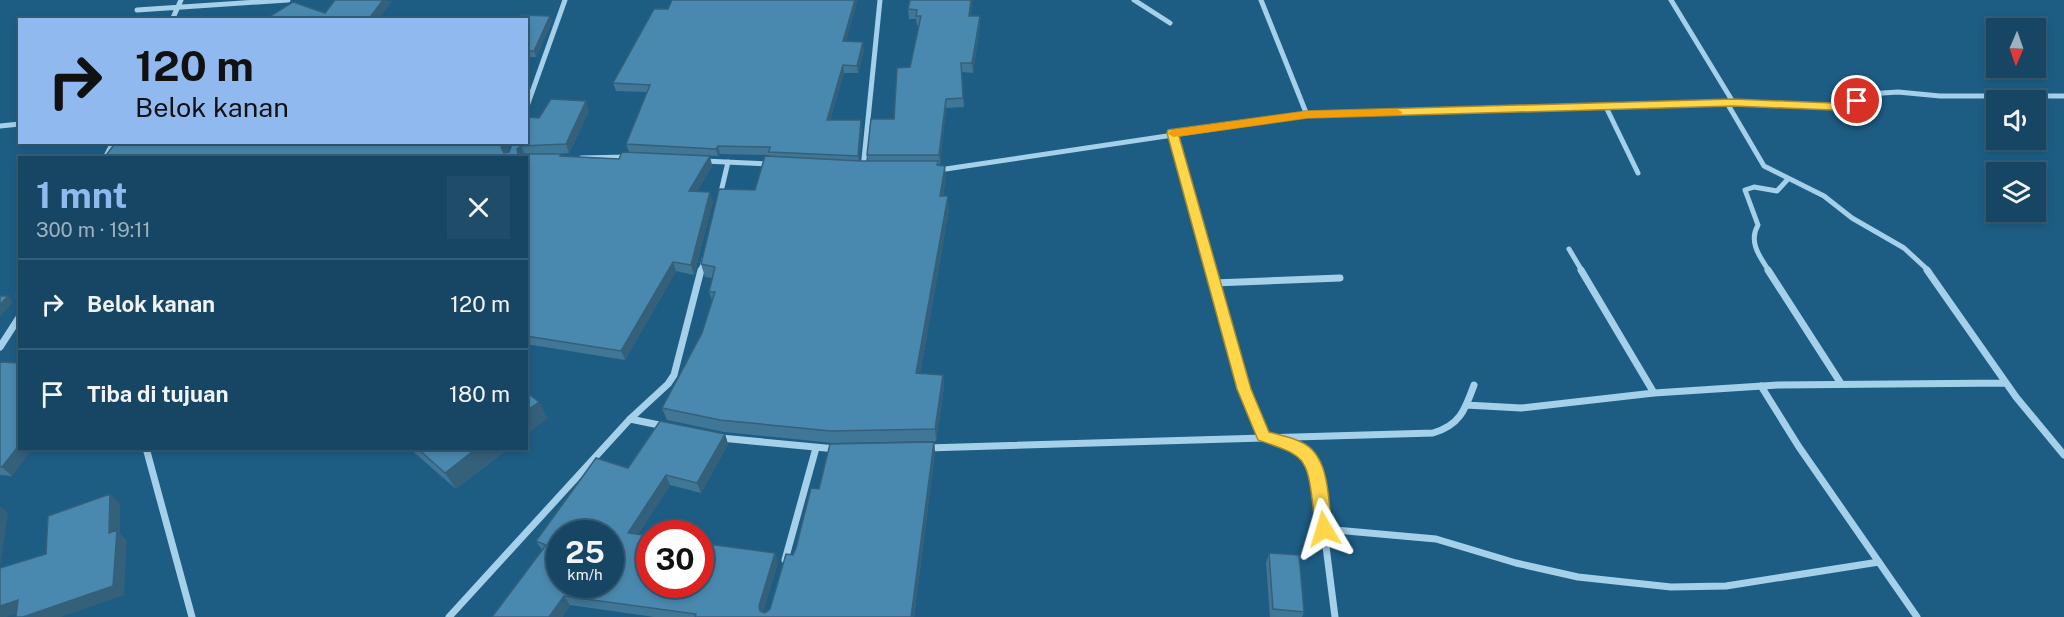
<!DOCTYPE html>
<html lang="id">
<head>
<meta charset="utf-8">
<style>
	body { margin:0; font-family:"Public Sans",sans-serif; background:#1f4d69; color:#f1f3f6; height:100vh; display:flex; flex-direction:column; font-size:22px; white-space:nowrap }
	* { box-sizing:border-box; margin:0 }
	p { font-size:20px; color:#9eb1be }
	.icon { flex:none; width:33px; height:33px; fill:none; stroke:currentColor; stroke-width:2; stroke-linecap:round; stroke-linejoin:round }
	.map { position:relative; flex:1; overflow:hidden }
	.drawer { position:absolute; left:18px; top:156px; width:510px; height:294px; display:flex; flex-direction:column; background:#164663; border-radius:0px; box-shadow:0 3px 9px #0003,0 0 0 2px #355e78 }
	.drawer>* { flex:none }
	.guide { position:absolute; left:18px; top:18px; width:510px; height:126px; border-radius:0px; box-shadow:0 3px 9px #0003,0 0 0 2px #355e78; background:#90b9f0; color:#111; overflow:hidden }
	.needle { width:39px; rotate:182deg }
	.buttons { position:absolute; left:1986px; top:18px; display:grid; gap:12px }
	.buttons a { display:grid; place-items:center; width:60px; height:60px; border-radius:0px; background:#164663; box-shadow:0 3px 9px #0003,0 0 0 2px #355e78; font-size:30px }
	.speed { position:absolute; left:546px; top:520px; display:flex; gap:12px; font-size:30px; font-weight:700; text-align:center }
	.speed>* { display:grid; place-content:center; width:78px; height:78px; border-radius:50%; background:#164663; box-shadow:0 3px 9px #0003,0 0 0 2px #355e78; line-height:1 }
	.speed small { font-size:15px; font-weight:400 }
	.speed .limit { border:9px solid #d22; background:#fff; color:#111 }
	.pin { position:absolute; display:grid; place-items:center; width:51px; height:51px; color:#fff; margin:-26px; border:3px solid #fff; border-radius:50%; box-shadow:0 2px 6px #0007 }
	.me { position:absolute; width:66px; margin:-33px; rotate:353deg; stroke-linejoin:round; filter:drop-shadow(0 0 4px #0008) }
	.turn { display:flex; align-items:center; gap:21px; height:126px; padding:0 18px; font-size:27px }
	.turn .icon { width:78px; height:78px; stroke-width:2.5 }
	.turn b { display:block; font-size:42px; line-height:51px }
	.round { display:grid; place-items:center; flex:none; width:63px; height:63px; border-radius:0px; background:#1f4d69 }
	.summary { display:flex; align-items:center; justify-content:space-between; height:102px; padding:0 18px }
	h1 { font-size:36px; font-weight:700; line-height:45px; color:#90b9f0 }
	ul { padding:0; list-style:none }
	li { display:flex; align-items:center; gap:18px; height:90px; padding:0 18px; border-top:2px solid #355e78 }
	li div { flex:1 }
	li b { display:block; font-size:22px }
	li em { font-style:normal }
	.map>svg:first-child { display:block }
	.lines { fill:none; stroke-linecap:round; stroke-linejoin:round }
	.street-far1 { stroke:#a4d0ea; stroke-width:5 }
	.street { stroke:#a4d0ea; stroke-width:7 }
	.wall { fill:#407696 }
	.shaded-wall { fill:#34607a }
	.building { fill:#4a89af; stroke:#34607a; stroke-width:1.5; fill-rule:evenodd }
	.route { fill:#ffd54a; stroke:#a68a30; stroke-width:1.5 }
	.slow { fill:#f59e0b }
</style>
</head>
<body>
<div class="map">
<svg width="2064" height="617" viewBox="0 0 2064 617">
	<rect width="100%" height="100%" fill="#1d5d84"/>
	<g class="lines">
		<!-- street-far1 -->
		<path class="street-far1" d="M1134 0 1170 23
			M1261 0 1307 115
			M1671 0 1733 102
			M137 10 288 0
			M172 20 181 0
			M1727 103 1764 166 1824 196 1852 218 1904 248 1929 271
			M1606 107 1638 173
			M526 109 565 0
			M0 126 20 124
			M1173 133 1211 271
			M105 158 113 142
			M581 158 628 157
			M704 161 769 164
			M863 169 880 0
			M939 170 1307 115 1733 102 1832 106 1857 101 1867 94 1898 92 1940 96H2064
			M720 196 728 162
			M1569 249 1582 271
			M701 271 704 259
			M1769 271C1760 257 1748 242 1758 225L1745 190 1754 187 1777 191 1788 179"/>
		<!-- street -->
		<path class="street" d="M1211 270 1244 389 1264 436 1291 445 1303 452 1317 476 1335 617
			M1581 270 1654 393
			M1768 270 1840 382
			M1927 270 2016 397 2064 455
			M1214 283 1340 278
			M20 297V310
			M0 347 20 316
			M1761 386 1799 447 1917 617
			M1466 405 1521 408 1654 393 1778 385 2006 383
			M630 419 664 426
			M721 438 836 449
			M146 448 192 617
			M927 448 1433 433C1460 425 1465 410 1474 385
			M1324 529 1436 539 1516 563 1578 577 1671 587 1726 586 1879 562
			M785 560 816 448
			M449 617 630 419 668 384 674 375 701 270"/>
	</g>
	<!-- wall -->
	<path class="wall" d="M910 0 971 16H980V25L973 73 962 72 964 107 946 108 940 164H938L946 178 943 196 949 209 920 374 943 375 944 387 936 441 833 443 724 432 667 420 662 408 702 333 712 300 709 292 712 278 705 277 701 264 755 190 770 156 769 155 720 154 718 156 629 152 626 144 647 92 616 91 613 83 668 9 846 41 864 49 858 73H844L830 120 862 128 859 161H868L867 155 894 119 910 67 919 25H917L916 19H909L908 9Z
		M526 20 552 21 536 57H526Z
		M589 111 569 153 559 154 562 156 619 159 710 156 712 166 697 191 713 201 694 275 676 271 625 360 526 344V158H104L510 142 507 152H509L539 118Z
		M0 362 12 476 0 475Z
		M725 434 728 444 701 493 670 485 638 534 778 562 763 612 765 613 770 609 793 555 819 489 934 442 935 452 914 617H654L570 605 562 617 542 550 536 541 628 468Z
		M409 448H509L456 489Z
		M1269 553 1304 612 1302 617H1270L1266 563Z"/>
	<!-- shaded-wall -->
	<path class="shaded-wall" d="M383 0 393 1 378 20H368Z
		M855 0H858L844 49 843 41Z
		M971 0H973L969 25V16Z
		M550 16 552 21 536 57 534 51Z
		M980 16V25L973 73 972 63Z
		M863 42 864 49 858 73 857 66Z
		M843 65 844 73 828 127 827 120Z
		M946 99V108L940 164 939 155Z
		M586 101 589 111 569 153 566 144Z
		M861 120 862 128 859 164 858 156Z
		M503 142H510L505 157 501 147Z
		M521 146 525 155 518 154 517 149Z
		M718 146 720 154 718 156 716 149Z
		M710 156 712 166 692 201 689 191Z
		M945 166 946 178 941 209 940 196Z
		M710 192 713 201 694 275 691 265Z
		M948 196 949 209 918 386 916 373Z
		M673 262 676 271 625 360 621 351Z
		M8 296 13 302 0 317V305Z
		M943 375 944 387 936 441 935 429Z
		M539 402 548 418 526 435V411Z
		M725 434 728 444 701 493 697 483Z
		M934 442 935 452 914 617H911Z
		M20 444V448H33L12 476 2 467Z
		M477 448H509L456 489 445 473Z
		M666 475 670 485 633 543 628 533Z
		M110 494 120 504V533L127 540 124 595 61 617H23L109 533Z
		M0 506 8 513 0 566Z
		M775 553 778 562 762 617 759 606Z
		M564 596 570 605 562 617H549Z
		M18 600 31 609 6 617H0V606Z"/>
	<!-- building -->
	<path class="building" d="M335 0H383L368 20H264L293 2 325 13Z
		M672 0H855L843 41 863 42 857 66 843 65 827 120H861L858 156 769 152 770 147 718 146 716 149 626 144 650 85 613 83 654 9H668Z
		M910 0H971L969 16H980L972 63H961L963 98 946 99 939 155H867L871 119H894L897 68 910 67 921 16H916L917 10 908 9Z
		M521 15 550 16 534 51H526V20H518Z
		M551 99 586 101 566 144 521 146 517 149 518 154H561L560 156 619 159 622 152 710 156 689 191 710 192 691 265 673 262 621 351 526 336V158H104L116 142H503L501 147 504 153 509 152 513 142H526V117L539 118Z
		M765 156 861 161H938L937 165 945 166 940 196H948L916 373 943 375 935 429 831 431 720 420 662 408 702 333 715 292H709L715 267 701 264 719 189 755 190Z
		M20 290V299H16V293Z
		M0 296H8L0 305Z
		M0 362 20 363V444L2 467H0Z
		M526 392 539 402 526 411Z
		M660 421 725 434 697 483 666 475 628 533 650 536V585H700V543L775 553 759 606 760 611 765 613 770 609 786 554 793 555 796 548 811 488 819 489 830 444 934 442 911 617H695L696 614 564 596 549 617H492L546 545 536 541 596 458 628 468ZM560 534H610V585H560Z
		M417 448H477L445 473Z
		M110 494 109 533 117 530 113 586 23 617H16L18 600 0 606V568L46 554 48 516Z
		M1269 553 1299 555 1304 612 1273 609Z"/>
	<!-- route -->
	<path class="route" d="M1857 98 1863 101 1861 104 1832 110 1733 106 1307 118 1179 136 1251 389 1269 432C1279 435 1291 437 1301 442 1331 455 1328 502 1332 529L1330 534H1318C1314 525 1314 515 1313 506 1307 456 1305 456 1258 440L1237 389 1167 133 1168 130 1307 111 1733 99 1832 103Z"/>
	<!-- slow -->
	<path class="slow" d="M1397 109 1402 112 1401 115 1307 118 1173 137 1167 133 1173 130 1307 111Z"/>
</svg>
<div class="buttons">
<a><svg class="needle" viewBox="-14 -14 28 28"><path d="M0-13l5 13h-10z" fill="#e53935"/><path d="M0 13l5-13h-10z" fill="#9eb1be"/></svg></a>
<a><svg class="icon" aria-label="sound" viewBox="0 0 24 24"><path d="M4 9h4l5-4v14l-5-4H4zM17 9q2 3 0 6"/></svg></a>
<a><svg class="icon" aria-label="layers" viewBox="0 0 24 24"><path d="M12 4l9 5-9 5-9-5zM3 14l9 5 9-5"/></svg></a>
</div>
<div class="speed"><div>25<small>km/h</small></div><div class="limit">30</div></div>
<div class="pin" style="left:1857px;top:101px;background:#d93025"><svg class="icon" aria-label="arrive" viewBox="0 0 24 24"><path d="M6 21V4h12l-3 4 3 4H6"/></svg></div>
<svg class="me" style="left:1324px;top:529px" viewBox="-20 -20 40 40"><path d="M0-17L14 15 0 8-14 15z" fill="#ffd54a" stroke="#fff" stroke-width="4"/></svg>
<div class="guide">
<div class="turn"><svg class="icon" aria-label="right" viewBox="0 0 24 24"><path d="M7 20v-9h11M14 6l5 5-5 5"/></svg><div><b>120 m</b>Belok kanan</div></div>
</div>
<section class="drawer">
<div class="summary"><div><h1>1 mnt</h1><p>300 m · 19:11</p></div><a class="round"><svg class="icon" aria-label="close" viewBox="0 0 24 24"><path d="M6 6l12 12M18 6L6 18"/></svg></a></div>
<ul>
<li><svg class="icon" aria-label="right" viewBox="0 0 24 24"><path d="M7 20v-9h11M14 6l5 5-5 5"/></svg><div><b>Belok kanan</b></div><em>120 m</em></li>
<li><svg class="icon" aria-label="arrive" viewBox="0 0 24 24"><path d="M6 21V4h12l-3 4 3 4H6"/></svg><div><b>Tiba di tujuan</b></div><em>180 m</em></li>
</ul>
</section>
</div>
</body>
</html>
